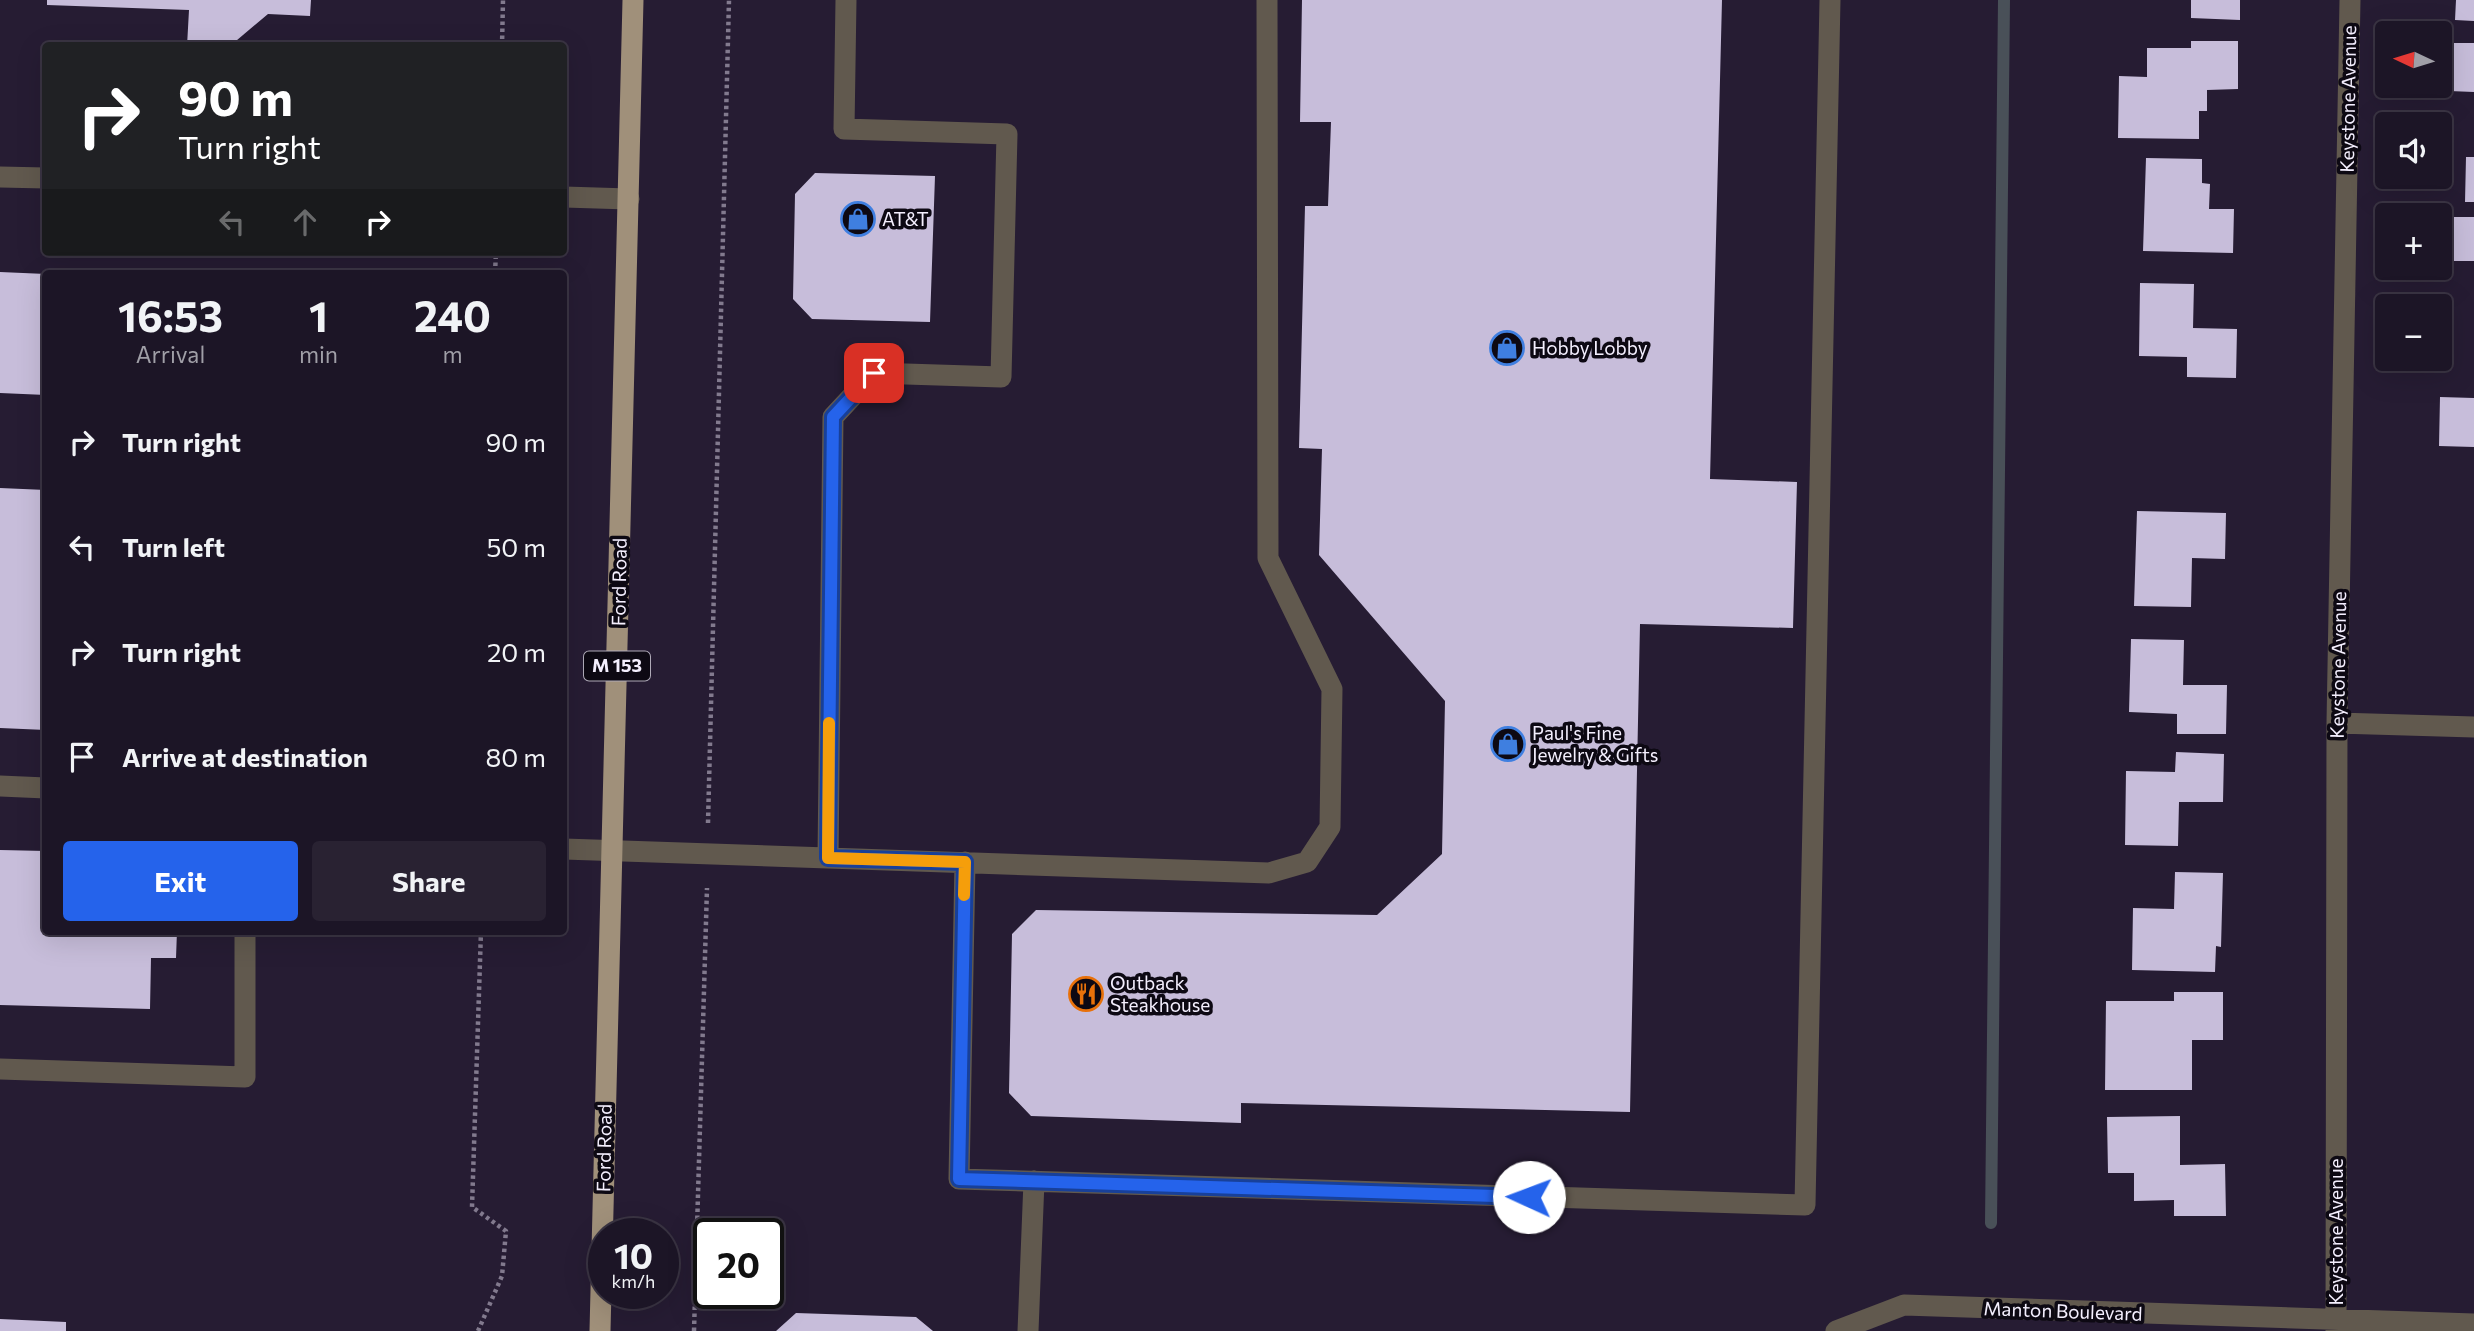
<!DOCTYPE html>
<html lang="en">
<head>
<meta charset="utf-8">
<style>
	body { margin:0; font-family:Commissioner,sans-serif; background:#292232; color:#f1f3f6; height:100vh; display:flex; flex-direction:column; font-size:26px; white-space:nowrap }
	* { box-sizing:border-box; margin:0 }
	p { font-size:23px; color:#a09fa7 }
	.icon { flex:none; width:38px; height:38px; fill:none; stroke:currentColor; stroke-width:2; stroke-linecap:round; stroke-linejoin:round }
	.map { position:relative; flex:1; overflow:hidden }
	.sheet { position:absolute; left:42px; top:270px; width:525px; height:665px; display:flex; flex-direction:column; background:#1c1526; border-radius:7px; box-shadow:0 7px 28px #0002,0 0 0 2px #3a3443 }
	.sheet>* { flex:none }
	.banner { position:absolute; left:42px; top:42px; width:525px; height:214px; border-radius:7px; box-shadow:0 7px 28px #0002,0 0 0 2px #3a3443; background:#202124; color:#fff; overflow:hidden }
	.needle { width:46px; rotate:274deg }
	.controls { position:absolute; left:2375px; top:21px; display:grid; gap:14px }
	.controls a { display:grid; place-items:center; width:77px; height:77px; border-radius:7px; background:#1c1526; box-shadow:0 7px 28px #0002,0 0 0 2px #3a3443; font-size:35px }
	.speed { position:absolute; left:588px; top:1218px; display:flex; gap:14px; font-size:35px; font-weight:700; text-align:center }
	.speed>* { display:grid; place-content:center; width:91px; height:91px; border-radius:50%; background:#1c1526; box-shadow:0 7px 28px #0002,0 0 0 2px #3a3443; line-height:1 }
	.speed small { font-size:18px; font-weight:400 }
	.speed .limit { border:4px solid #111; border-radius:10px; background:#fff; color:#111 }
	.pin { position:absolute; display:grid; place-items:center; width:60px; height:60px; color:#fff; margin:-30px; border-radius:14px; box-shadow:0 4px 10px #0006 }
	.me { position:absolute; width:77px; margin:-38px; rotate:272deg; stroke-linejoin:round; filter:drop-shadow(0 0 5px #0008) }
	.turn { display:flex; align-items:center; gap:24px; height:147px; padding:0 21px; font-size:32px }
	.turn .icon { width:91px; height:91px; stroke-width:2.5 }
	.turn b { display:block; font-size:49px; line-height:60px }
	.lanes { display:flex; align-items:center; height:66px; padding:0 21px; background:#0003; justify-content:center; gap:35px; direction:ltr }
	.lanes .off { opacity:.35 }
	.eta { display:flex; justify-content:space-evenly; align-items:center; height:119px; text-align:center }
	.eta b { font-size:42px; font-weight:700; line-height:49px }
	.action { display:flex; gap:14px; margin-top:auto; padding:14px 21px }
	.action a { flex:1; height:80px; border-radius:7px; background:#2563eb; color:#fff; font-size:28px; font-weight:700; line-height:80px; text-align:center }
	.action a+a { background:#292232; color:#f1f3f6 }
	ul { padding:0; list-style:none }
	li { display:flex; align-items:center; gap:21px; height:105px; padding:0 21px }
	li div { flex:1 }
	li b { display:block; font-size:26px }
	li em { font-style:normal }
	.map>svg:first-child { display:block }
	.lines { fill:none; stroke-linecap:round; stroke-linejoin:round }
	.stream { stroke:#495058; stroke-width:12 }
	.building { fill:#c7bdda }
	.path { stroke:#827a8e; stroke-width:4.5; stroke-dasharray:3.5 3.5; stroke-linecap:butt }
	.minor { stroke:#61594e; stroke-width:21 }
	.major { stroke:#a0907a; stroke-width:21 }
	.route-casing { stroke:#184099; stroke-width:18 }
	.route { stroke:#2563eb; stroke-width:12 }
	.slow { stroke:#f59e0b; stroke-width:12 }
	.labels { text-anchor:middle; stroke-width:7; stroke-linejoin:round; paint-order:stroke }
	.shield { fill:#0d0913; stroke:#afaab8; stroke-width:2 }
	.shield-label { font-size:18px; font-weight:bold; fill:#f4effe }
	.street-label { font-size:19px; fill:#f4effe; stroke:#0d0913 }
	.poi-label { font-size:19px; fill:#f4effe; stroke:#0d0913; text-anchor:start }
</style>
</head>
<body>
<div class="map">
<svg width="2474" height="1331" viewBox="0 0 2474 1331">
	<rect width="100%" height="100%" fill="#261c33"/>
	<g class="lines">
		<!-- stream -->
		<path class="stream" d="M1991 1223 2004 0"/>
	</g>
	<!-- building -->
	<path class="building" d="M47 0H311L310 16 268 14 230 46H187L189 10 47 5Z
		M1302 0H1722L1710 479 1797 482 1793 628 1640 624 1630 1112 1241 1103V1123L1031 1116 1009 1093 1012 934 1036 910 1377 915 1442 854 1445 701 1319 555 1322 449 1299 448 1305 206H1328L1331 122H1300Z
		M2191 0H2240V20L2191 18Z
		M2456 0H2474V21L2455 20Z
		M2191 41H2238V89L2207 90V111H2199V139L2118 138 2119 76 2147 77V48H2191Z
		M2451 43H2474V92L2449 91Z
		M2466 157H2474V202H2465Z
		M2146 158 2202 159V183L2210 184 2209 209H2234L2233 253 2143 251Z
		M815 173 935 176 930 322 812 319 793 299 795 194Z
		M2449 217H2474V261H2448Z
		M0 272 46 274V395L0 393Z
		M2140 283 2194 284 2193 328 2237 329 2236 378 2187 377V357L2139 356Z
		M2440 397 2474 398V447L2439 446Z
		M0 488 46 490V730L0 728Z
		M2137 511 2226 513 2225 559 2192 558 2191 607 2134 606Z
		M2131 639 2184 640 2183 685H2227L2226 734H2177V714L2129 712Z
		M2176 752 2224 754 2223 802H2179L2178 846 2125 845 2126 771 2175 772Z
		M0 850 46 851V931H177L176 958H151L150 1009 0 1005Z
		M2175 872 2223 873 2221 947 2216 946 2215 972 2132 970 2133 908 2174 909Z
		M2174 992H2223V1040H2192V1090H2105L2106 1001H2174Z
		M2180 1116V1165L2225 1164 2226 1216H2174V1200L2134 1201V1173H2108L2107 1117Z
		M796 1313 916 1317 933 1331H776Z
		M0 1319 66 1322V1331H0Z"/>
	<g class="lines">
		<!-- path -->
		<path class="path" d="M502 46 503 0
			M495 273 496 252
			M708 823 729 0
			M478 1331 502 1276 506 1231 472 1207 481 931
			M694 1331 707 888"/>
		<!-- minor -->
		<path class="minor" d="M0 177 46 178
			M564 197 629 199
			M2337 723 2474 727
			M0 786 46 788
			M564 849 1269 873 1307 862 1330 827 1332 689 1268 558 1267 0
			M828 858 833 417 874 373 1001 377 1007 134 844 129 846 0
			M965 862 959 1179 1805 1205 1830 0
			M0 1069 245 1077V931
			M1028 1331 1034 1181
			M1836 1331 1904 1305 2474 1324
			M2336 1331 2337 723 2350 0"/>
		<!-- major -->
		<path class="major" d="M600 1331 633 0"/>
	</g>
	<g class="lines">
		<!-- route casing -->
		<g class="route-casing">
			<path id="route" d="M874 373 833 417 828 858 965 862 959 1179 1529 1197"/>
		</g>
		<!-- route -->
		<use href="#route" class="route"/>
		<!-- slow -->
		<path class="slow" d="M829 723 828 858 965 862 964 895"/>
	</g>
	<!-- icons -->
	<defs>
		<g id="shop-ring" transform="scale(1.75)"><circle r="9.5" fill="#0d0913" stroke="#3f7fe0" stroke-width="1.5"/><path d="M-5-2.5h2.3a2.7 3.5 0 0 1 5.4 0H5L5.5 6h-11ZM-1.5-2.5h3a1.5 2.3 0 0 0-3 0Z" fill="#3f7fe0"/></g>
		<g id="restaurant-ring" transform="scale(1.75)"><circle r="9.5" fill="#0d0913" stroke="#e8710a" stroke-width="1.5"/><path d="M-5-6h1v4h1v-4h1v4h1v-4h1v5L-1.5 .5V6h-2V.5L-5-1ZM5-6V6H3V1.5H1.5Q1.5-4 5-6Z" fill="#e8710a"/></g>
	</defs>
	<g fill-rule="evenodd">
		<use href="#shop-ring" x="858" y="219"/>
		<use href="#shop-ring" x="1507" y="348"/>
		<use href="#shop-ring" x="1508" y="744"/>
		<use href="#restaurant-ring" x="1086" y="994"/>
	</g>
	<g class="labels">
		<!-- shield labels -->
		<rect class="shield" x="584" y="651.5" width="66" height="29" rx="5"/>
		<g class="shield-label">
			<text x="617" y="672">M 153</text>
		</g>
		<!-- street labels -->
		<g class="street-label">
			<text transform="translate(2348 99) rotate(-89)" y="7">Keystone Avenue</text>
			<text transform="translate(619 582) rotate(-89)" y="7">Ford Road</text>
			<text transform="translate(2338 665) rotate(-89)" y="7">Keystone Avenue</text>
			<text transform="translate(604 1148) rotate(-89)" y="7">Ford Road</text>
			<text transform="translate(2336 1232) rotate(-90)" y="7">Keystone Avenue</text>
			<text transform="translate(2063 1311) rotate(2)" y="7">Manton Boulevard</text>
		</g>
		<!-- poi labels -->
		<g class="poi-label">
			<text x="882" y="226">AT&amp;T</text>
			<text x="1532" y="355">Hobby Lobby</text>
			<text x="1532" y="740">Paul's Fine<tspan x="1532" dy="22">Jewelry &amp; Gifts</tspan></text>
			<text x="1110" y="990">Outback<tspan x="1110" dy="22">Steakhouse</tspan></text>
		</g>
	</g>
</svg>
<div class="controls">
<a><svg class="needle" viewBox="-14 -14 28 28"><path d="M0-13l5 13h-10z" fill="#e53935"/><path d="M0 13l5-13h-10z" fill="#a09fa7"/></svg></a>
<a><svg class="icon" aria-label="sound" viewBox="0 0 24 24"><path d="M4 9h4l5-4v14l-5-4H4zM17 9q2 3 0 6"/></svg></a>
<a>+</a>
<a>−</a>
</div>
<div class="speed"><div>10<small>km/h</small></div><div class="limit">20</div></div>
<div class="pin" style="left:874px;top:373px;background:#d93025"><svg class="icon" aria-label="arrive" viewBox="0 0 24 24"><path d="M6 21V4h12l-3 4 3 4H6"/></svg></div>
<svg class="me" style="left:1529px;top:1197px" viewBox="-20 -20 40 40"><circle r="19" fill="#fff"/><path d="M0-13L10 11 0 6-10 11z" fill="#2563eb"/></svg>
<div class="banner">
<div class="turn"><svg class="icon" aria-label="right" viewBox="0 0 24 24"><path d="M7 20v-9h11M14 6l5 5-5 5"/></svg><div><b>90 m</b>Turn right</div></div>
<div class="lanes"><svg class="icon off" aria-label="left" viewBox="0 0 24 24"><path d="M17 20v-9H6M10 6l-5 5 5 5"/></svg><svg class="icon off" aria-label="ahead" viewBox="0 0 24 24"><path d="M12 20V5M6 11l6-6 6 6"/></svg><svg class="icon" aria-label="right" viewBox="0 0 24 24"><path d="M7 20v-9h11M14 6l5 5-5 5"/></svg></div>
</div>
<section class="sheet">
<div class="eta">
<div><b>16:53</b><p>Arrival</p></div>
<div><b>1</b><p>min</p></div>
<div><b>240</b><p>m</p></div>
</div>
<ul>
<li><svg class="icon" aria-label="right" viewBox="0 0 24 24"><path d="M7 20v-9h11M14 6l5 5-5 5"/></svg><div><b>Turn right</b></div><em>90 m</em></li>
<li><svg class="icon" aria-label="left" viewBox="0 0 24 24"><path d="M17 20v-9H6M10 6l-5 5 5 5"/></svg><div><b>Turn left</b></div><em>50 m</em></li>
<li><svg class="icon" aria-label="right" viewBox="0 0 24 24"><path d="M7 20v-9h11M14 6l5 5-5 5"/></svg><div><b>Turn right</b></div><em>20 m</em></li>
<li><svg class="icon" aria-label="arrive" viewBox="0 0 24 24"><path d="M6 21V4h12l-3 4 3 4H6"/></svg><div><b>Arrive at destination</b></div><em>80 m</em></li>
</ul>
<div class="action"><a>Exit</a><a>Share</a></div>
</section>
</div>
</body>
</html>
